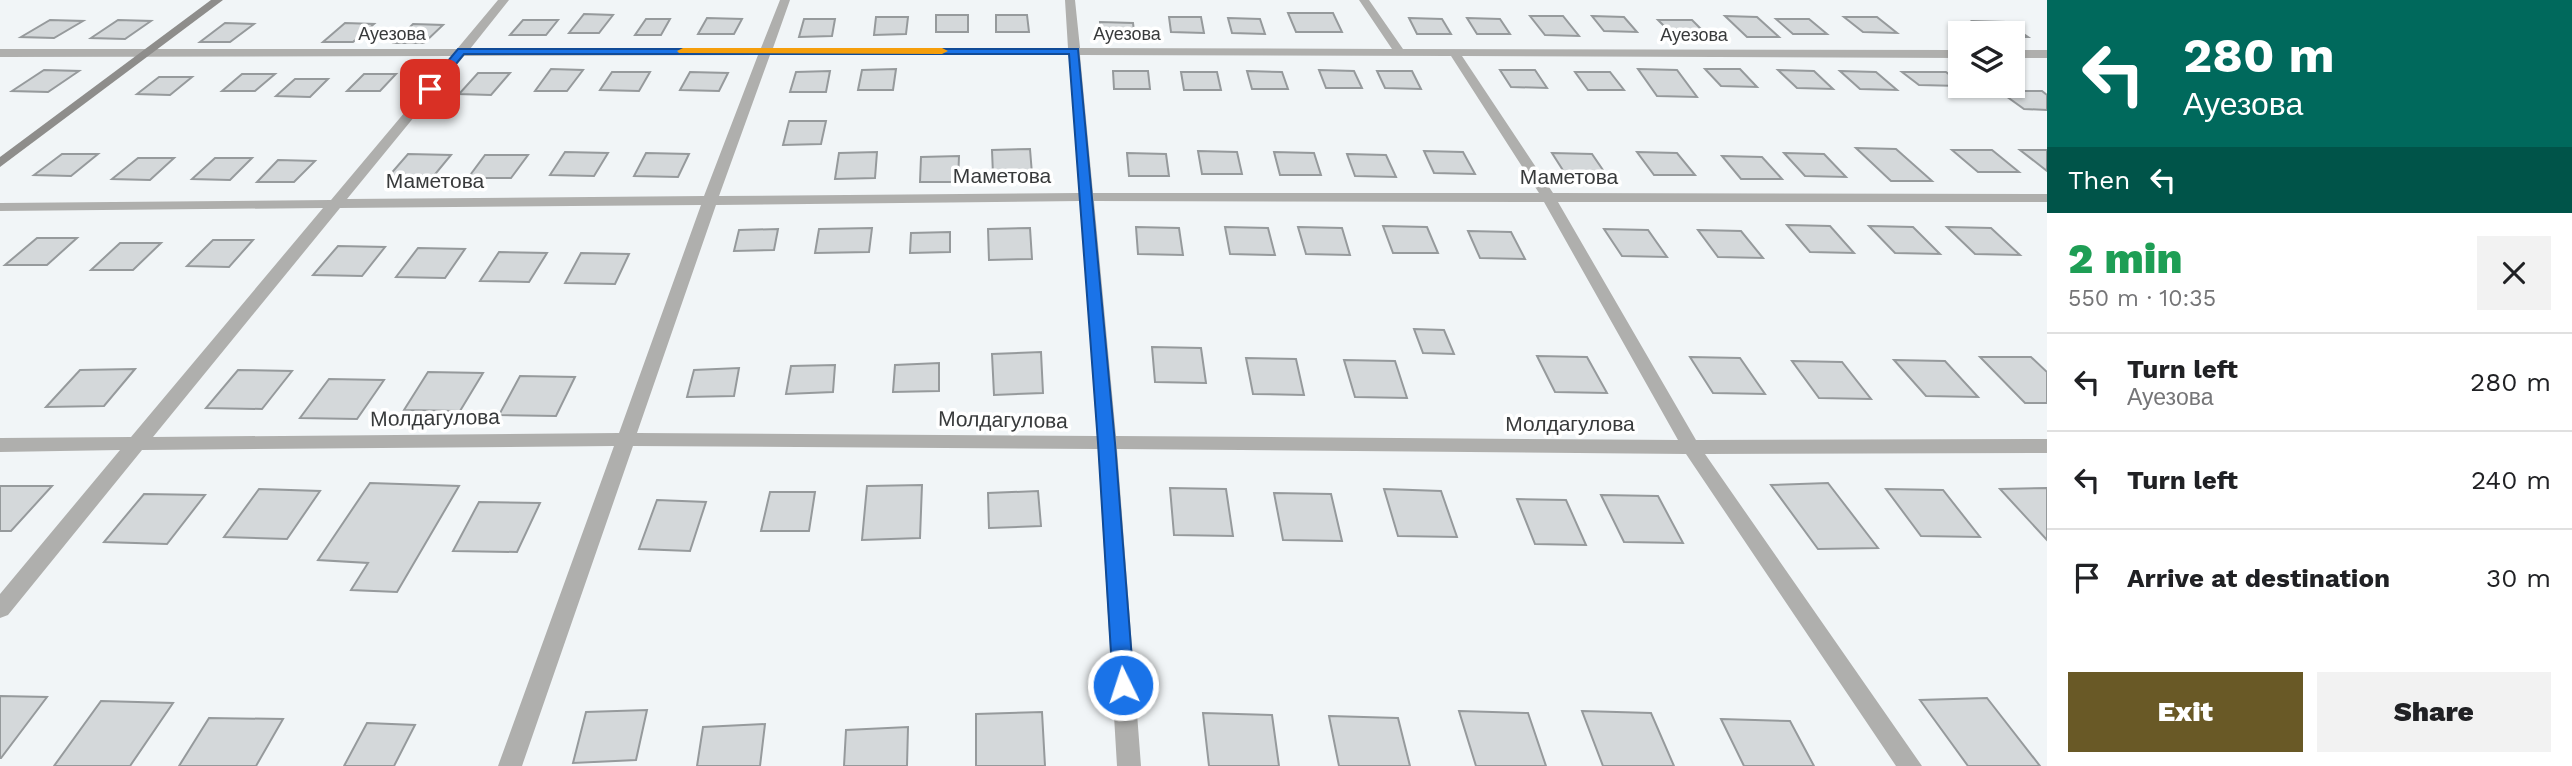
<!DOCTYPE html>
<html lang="en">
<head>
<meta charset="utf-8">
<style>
	body { margin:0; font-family:"Work Sans",sans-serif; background:#f2f2f2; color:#202124; height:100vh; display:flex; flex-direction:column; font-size:26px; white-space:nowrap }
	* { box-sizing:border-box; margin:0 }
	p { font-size:23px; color:#757577 }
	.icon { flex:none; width:38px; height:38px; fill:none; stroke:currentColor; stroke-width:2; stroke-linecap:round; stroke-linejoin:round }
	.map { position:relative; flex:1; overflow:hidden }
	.panel { display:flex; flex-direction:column; background:#fff; width:525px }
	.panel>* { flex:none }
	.banner { background:#00695c; color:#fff; overflow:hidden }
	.controls { position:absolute; left:1948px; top:21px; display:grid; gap:14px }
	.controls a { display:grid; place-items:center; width:77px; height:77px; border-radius:0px; background:#fff; box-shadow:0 2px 5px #0004; font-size:35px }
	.pin { position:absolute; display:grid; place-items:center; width:60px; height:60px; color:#fff; margin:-30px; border-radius:14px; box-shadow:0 4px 10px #0006 }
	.me { position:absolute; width:77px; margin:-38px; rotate:356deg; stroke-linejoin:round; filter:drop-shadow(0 0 5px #0008) }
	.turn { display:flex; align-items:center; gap:24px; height:147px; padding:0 21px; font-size:32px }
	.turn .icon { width:91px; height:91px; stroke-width:2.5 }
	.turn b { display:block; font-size:49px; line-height:60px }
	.then { display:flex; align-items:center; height:66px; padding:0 21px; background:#0003; gap:14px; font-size:26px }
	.round { display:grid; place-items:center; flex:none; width:74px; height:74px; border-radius:0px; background:#f2f2f2 }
	.headline { display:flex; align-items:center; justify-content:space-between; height:119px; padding:0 21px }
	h1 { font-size:42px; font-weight:800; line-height:52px; color:#1e9e55 }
	.button { display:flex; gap:14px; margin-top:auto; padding:14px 21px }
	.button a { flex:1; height:80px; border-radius:0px; background:#695926; color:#fff; font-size:28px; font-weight:800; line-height:80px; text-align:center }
	.button a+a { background:#f2f2f2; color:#202124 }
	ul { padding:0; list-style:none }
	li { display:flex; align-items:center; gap:21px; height:98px; padding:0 21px; border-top:2px solid #e0e0e0 }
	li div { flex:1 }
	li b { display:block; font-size:26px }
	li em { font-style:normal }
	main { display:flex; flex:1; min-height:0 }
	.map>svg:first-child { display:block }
	.building { fill:#d4d8da; stroke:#969a9c; stroke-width:2 }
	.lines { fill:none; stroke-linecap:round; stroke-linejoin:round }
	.street { fill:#afafad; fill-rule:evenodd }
	.secondary { fill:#8e8d8b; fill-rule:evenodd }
	.route { fill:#1a73e8; stroke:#114b97; stroke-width:2 }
	.slow { fill:#f59e0b }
	.labels { text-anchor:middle; stroke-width:7; stroke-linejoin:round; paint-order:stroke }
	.far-street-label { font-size:18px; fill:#383a3b; stroke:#fff }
	.street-label { font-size:21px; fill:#383a3b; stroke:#fff }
</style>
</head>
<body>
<main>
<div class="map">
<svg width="2047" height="766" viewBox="0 0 2047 766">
	<rect width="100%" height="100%" fill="#f1f5f7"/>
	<!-- building -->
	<path class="building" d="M1288 13H1333L1342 32H1296Z
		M584 14 613 15 599 33H569Z
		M936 15H968V32H936Z
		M996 15H1027L1029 32H996Z
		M1530 16H1563L1579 36 1545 35Z
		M1592 16 1624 17 1637 32 1604 31Z
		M1725 16 1757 17 1779 37H1747Z
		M876 17H908L906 34 874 35Z
		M1169 17H1201L1204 33 1171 32Z
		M1844 17H1877L1897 33 1863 32Z
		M707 18 742 19 734 34H698Z
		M1228 18 1260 19 1265 34 1232 33Z
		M1409 18 1442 19 1451 34H1417Z
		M1467 18 1500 19 1510 34H1477Z
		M646 19H670L661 35H635Z
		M804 19H835L832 36 799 37Z
		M1776 19H1809L1827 34H1793Z
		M50 20 83 21 54 38 21 37Z
		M118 20 151 21 125 39 91 38Z
		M523 20H558L546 35H510Z
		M1658 20H1692L1707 35H1673Z
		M1973 21 2006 22 2028 37H2012V33H1990Z
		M1100 22 1133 23 1135 38H1101Z
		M225 23 254 24 230 42H200Z
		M345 23 374 24 353 42H323Z
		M413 24 443 25 424 43H394Z
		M551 69 583 70 567 91H535Z
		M896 69 893 90H858L862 70Z
		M1638 69 1677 70 1697 97 1657 96Z
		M1705 69H1740L1757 87 1721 86Z
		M44 70 79 71 48 92 12 91Z
		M1319 70 1354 71 1362 88H1326Z
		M1500 70H1535L1547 88 1511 87Z
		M1778 70 1814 71 1833 89 1797 88Z
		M830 71 826 92H790L796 72Z
		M1113 71H1148L1150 89H1114Z
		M1247 71 1282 72 1288 89H1252Z
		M1377 71H1412L1421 89 1385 88Z
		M1840 71 1876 72 1897 90 1860 89Z
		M612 72H650L639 91 600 90Z
		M690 72 728 73 719 91 680 90Z
		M1181 72H1217L1221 90H1184Z
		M1575 72H1610L1624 90H1588Z
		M1902 72H1946L1960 83V86L1919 85Z
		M478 73H510L491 95 459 94Z
		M242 74H275L255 91H222Z
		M364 74H396L380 91H347Z
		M159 77H192L170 95 137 94Z
		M295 79H328L310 97 276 96Z
		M1999 91H2042L2047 95V110L2024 109Z
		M789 121H826L821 144 783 145Z
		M1856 148 1896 149 1932 181H1891Z
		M1030 149 1032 174 993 175 992 150Z
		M1952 150H1992L2019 172H1978Z
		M2020 150H2047V171Z
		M1198 151 1237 152 1242 174H1202Z
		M1424 151 1463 152 1475 174 1434 173Z
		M565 152 608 153 594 176 550 175Z
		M877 152 875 178 835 179 839 153Z
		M1274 152 1314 153 1321 175H1280Z
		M1637 152 1677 153 1695 175H1654Z
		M646 153 689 154 678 177 634 176Z
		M1127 153 1166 154 1169 176H1129Z
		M1552 153 1592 154 1607 176 1566 175Z
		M1784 153 1824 154 1846 177 1805 176Z
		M62 154H98L71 176 34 175Z
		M408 154 451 155 432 178 388 177Z
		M1347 154 1386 155 1396 177 1355 176Z
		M485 155H528L511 178H468Z
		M959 156 958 182H920L921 157Z
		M1722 156 1762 157 1782 179H1741Z
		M138 158H174L150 180 112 179Z
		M215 158H252L230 180 192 179Z
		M278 160 315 161 294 182H257Z
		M1787 225 1830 226 1854 253 1810 252Z
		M1383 226 1427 227 1438 253H1393Z
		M1869 226 1913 227 1940 254 1895 253Z
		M1136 227 1179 228 1183 255 1138 254Z
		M1225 227 1268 228 1275 255 1230 254Z
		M1298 227 1342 228 1350 255 1306 254Z
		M1947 227 1991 228 2020 255 1975 254Z
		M872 228 869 252 815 253 819 229Z
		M1030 228 1032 259 989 260 988 229Z
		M778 229 774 250 734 251 739 230Z
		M1604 229 1648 230 1667 257 1622 256Z
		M1698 230 1741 231 1763 258 1718 257Z
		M1468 231 1511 232 1525 259 1480 258Z
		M950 232V252L910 253 911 233Z
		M37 238H77L47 265H5Z
		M213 240H253L229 267 187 266Z
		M120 243H161L133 270H91Z
		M338 246 385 247 362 276 313 275Z
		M418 248 465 249 445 278 396 277Z
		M499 252 547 253 529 282 480 281Z
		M581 253 629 254 615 284 565 283Z
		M1414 329 1444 330 1454 354 1423 353Z
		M1152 347 1201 348 1206 383 1155 382Z
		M1041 352 1043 393 994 395 992 354Z
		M1537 356 1587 357 1607 393 1555 392Z
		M1690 357 1740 358 1765 394 1713 393Z
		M1980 357H2031L2047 372V403H2025Z
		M1246 358 1296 359 1304 395 1253 394Z
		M1344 360 1395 361 1407 398 1355 397Z
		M1894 360 1945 361 1978 397 1926 396Z
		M1792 361 1842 362 1871 399 1819 398Z
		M939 363V391L893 392 895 365Z
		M835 365 833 392 786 394 791 366Z
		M739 368 734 396 687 397 694 370Z
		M135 369 104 406 46 407 80 370Z
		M238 370 292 371 262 409 206 408Z
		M428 372 483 373 460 411 404 410Z
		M520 376 575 377 556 416 499 415Z
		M329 379 384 380 357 419 300 418Z
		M370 483 459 486 397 592 351 590 368 563 318 560Z
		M1828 483 1878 548 1818 549 1771 485Z
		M922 485 920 538 862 540 867 486Z
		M0 486H52L11 531H0Z
		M1170 488 1226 489 1233 536 1174 535Z
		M2047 488V540L2000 489Z
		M259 489 320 491 287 539 224 537Z
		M1384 489 1441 491 1457 537 1398 536Z
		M1886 489 1943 490 1980 537 1921 536Z
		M1038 491 1041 526 989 528 988 493Z
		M770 492H815L809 531H761Z
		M1274 493 1331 494 1342 541 1283 540Z
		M144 494 205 495 167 544 104 542Z
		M1601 495 1658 496 1683 543 1624 542Z
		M1517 499 1566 500 1586 545 1535 544Z
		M657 500 706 502 690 551 639 549Z
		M479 502 540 503 517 552 453 551Z
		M0 696 47 697 1 758H0Z
		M1987 698 2040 766H1968L1920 700Z
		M101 701 173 703 130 766H54Z
		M647 710 636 760 573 763 586 712Z
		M1459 711 1528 713 1546 766H1476Z
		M1582 711 1651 713 1674 766H1603Z
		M1042 712 1045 766H976V714Z
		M1203 713 1272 715 1279 766H1209Z
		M1329 716 1398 718 1410 766H1339Z
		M209 718 283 719 256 766H179Z
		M1721 719 1790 721 1814 766H1744Z
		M367 723 415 725 394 766H344Z
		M765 724 760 766H697L703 727Z
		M908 727 907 766H844L846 730Z"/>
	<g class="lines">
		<!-- street -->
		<path class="street" d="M498 0H509L470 49 761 48 780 0H790L773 48H1068L1065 0H1075L1080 48 1392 49 1359 0H1369L1403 49 1960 50V58L1462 56 1553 193 2047 194V202H1558L1696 440 2047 439V453L1705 454 1922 766H1896L1686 454 1117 449 1141 766H1117L1098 449 633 446 522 766H498L614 446 142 450 8 615 0 618V594L120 450 0 452V438L131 437 323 208 0 211V203L331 200 452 56 0 57V49H457ZM758 55 704 196 347 199 464 56ZM770 55H1069L1079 193 719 196ZM1080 55 1451 56 1539 193H1093ZM1080 201 1097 436 637 433 716 205ZM1094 201 1544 202 1678 440 1116 436ZM701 205 619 433 153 437 340 208Z
			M2012 50H2047V58H2012Z"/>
		<!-- secondary -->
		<path class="secondary" d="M211 0H223L0 167V157Z"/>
	</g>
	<!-- route -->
	<path class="route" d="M458 49H1078L1115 443 1134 685 1130 692 1123 694 1116 692 1113 685 1098 443 1069 54H464L434 91H426V87Z"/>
	<!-- slow -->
	<path class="slow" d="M683 48H942L948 51 942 54 679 53 677 51Z"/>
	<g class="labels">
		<!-- far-street labels -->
		<g class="far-street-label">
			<text x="392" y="40">Ауезова</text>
			<text x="1127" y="40">Ауезова</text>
			<text x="1694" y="41">Ауезова</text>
		</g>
		<!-- street labels -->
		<g class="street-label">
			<text x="1002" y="183">Маметова</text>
			<text x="1569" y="184">Маметова</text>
			<text x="435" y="188">Маметова</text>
			<text transform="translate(435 418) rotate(-1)" y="7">Молдагулова</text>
			<text transform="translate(1003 420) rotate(1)" y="7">Молдагулова</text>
			<text x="1570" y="431">Молдагулова</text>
		</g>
	</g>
</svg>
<div class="controls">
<a><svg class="icon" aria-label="layers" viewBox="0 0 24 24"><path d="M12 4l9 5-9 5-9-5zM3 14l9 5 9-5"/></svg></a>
</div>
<div class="pin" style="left:430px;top:89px;background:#d93025"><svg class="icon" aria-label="arrive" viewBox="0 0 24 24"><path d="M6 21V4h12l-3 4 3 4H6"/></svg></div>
<svg class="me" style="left:1123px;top:685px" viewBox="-20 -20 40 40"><circle r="17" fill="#1a73e8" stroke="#fff" stroke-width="3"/><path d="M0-11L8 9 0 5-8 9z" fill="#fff"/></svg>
</div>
<section class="panel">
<div class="banner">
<div class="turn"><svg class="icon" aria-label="left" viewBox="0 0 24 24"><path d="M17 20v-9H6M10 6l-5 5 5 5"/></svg><div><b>280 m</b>Ауезова</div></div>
<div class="then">Then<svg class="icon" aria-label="left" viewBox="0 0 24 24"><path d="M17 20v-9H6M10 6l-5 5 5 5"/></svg></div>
</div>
<div class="headline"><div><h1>2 min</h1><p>550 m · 10:35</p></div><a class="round"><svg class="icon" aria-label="close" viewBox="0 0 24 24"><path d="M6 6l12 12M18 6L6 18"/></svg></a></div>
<ul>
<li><svg class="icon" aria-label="left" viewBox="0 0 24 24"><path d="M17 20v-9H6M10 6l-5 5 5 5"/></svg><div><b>Turn left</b><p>Ауезова</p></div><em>280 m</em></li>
<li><svg class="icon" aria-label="left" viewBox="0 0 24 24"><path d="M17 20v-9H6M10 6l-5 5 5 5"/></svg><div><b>Turn left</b></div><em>240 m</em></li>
<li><svg class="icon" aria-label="arrive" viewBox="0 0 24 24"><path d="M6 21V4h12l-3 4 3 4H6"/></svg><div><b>Arrive at destination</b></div><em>30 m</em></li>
</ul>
<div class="button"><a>Exit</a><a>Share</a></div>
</section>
</main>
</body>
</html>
